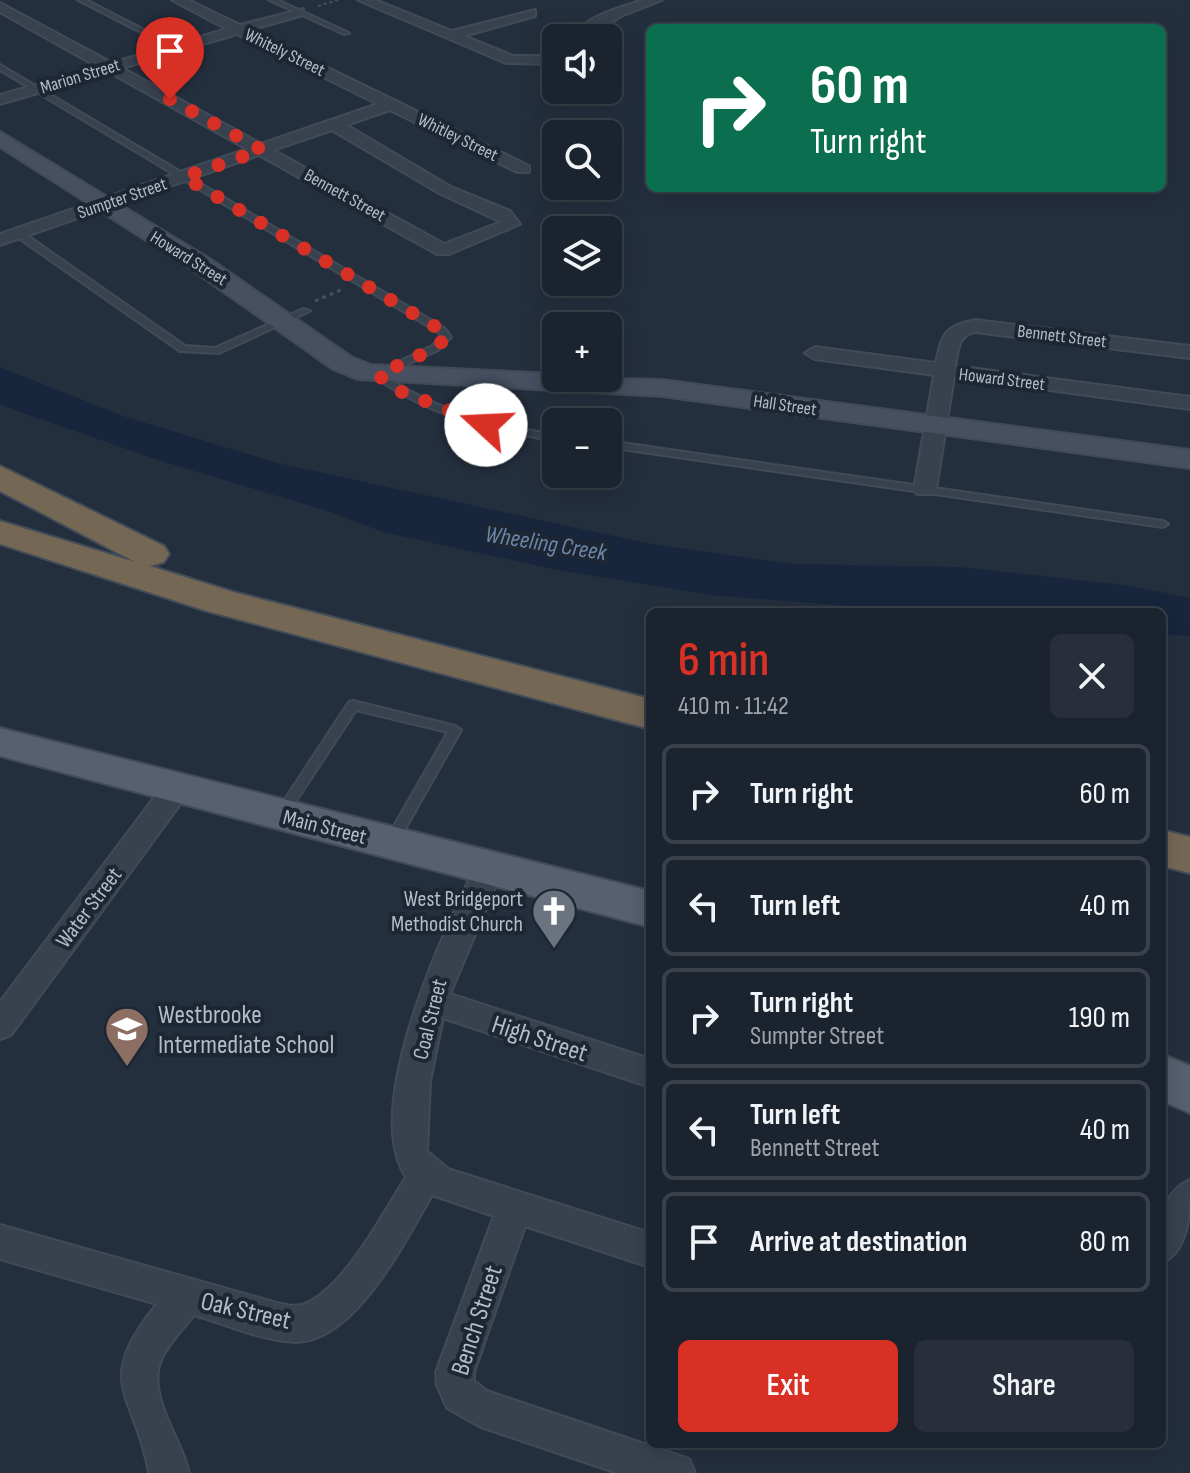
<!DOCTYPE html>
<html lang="en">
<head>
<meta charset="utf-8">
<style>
	body { margin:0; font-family:"Sofia Sans Condensed",sans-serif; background:#282f3a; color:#f1f3f6; height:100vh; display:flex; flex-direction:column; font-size:30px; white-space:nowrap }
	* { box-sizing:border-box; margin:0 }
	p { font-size:26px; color:#a0a4aa }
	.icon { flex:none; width:44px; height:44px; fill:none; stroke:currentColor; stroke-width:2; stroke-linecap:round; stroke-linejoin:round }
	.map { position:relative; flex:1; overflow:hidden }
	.panel { position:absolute; left:646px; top:608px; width:520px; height:840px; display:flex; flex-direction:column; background:#1b232e; border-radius:12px; box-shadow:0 4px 20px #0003,0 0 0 2px #39404a }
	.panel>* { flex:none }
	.hud { position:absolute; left:646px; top:24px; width:520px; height:168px; border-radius:12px; box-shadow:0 4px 20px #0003,0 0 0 2px #39404a; background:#0b6e4f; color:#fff; overflow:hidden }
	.tools { position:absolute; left:542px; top:24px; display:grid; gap:16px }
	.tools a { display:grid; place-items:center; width:80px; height:80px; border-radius:12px; background:#1b232e; box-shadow:0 4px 20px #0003,0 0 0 2px #39404a; font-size:40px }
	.pin { position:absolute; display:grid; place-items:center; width:68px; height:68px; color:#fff; margin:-82px -34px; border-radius:50% 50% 50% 0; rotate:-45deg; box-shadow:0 0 8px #0007 }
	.pin .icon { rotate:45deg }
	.me { position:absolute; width:88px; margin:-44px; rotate:290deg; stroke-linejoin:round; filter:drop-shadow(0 0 6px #0008) }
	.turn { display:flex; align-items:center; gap:28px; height:168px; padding:0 32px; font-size:36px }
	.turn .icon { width:104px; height:104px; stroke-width:2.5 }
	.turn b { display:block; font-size:56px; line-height:68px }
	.round { display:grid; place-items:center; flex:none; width:84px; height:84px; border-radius:12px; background:#282f3a }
	.head { display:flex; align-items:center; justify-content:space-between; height:136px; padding:0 32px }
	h1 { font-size:48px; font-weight:600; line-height:60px; color:#d93025 }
	.action { display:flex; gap:16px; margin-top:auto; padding:16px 32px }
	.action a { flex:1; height:92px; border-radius:12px; background:#d93025; color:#fff; font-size:32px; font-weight:600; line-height:92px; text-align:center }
	.action a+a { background:#282f3a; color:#f1f3f6 }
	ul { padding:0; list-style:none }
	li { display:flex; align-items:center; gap:24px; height:100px; margin:0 16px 12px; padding:0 16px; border:4px solid #39404a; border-radius:12px }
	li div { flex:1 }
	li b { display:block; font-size:30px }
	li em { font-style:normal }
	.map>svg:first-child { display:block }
	.water { fill:#17263c }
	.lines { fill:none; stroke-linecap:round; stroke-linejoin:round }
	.lane-casing { stroke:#414a57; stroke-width:4 }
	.street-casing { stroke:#414a57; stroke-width:4 }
	.secondary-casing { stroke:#414a57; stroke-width:4 }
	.primary-casing { stroke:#414a57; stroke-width:4 }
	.highway-casing { stroke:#434c59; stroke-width:4 }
	.path-far1 { stroke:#3f5557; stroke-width:2; stroke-dasharray:3 3; stroke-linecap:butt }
	.path { stroke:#3f5557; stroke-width:3; stroke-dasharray:4 4; stroke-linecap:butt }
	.lane { fill:#38414e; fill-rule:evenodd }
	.street { fill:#38414e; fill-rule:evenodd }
	.secondary { fill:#465061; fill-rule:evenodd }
	.primary { fill:#56606e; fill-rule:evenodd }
	.highway { fill:#746855; fill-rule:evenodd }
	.route { stroke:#d93025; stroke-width:14; stroke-dasharray:0 25.2 }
	.labels { text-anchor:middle; stroke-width:8; stroke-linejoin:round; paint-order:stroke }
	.far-street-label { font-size:18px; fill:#b4bcc9; stroke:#1d2633 }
	.street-label { font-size:22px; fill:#b4bcc9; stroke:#1d2633 }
	.poi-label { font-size:22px; fill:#b4bcc9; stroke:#1d2633; text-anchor:end }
	.water-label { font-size:24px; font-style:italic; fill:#6d86a8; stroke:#1d2633 }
	.near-poi-label { font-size:26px; fill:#b4bcc9; stroke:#1d2633; text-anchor:start }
	.near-street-label { font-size:26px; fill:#b4bcc9; stroke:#1d2633 }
</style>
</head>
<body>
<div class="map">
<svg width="1190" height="1473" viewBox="0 0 1190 1473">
	<rect width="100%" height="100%" fill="#242f3e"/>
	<!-- water -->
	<path class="water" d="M0 367 126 417 277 463 651 544 793 564 959 567 1131 586 1190 598V636L1162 634V612H930L710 595 557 570 383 532 331 512 161 461 17 411 0 404Z"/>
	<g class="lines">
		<!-- lane casing -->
		<g class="lane-casing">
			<path id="lane" d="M78 0H86L179 48 174 49Z
				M269 0H277L349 33 344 34Z
				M0 65 444 328 451 337 438 350 384 375C436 412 495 425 556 435V441C491 430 429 416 375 377V373L432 346 442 337 438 332 0 70Z
				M16 232H22L185 346 215 348 303 309 310 311 219 353 180 351 16 236Z
				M608 441 1163 521 1168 524 1163 527 608 447Z
				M353 701 455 726 461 730 397 843H387L386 840 448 732 356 710 286 816H278L276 813 349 702Z"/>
		</g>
		<!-- street casing -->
		<g class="street-casing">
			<path id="street" d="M172 0H188L240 25 303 9V15L250 30 529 166V172H517L390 110 346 125 451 187 510 211 520 224 449 254H437L259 155 0 245V234L247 149 109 72 0 104V95L98 67 0 12V3L112 63 227 29ZM237 34 378 104 261 144 122 68ZM332 130 439 193 501 222 444 244 273 150Z
				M358 0H375L452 31 535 10V16L464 36 513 56H556V64L506 63Z
				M643 0H662L621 16 588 38H574C582 16 623 7 643 0Z
				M975 320 1190 346V358L975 332C958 335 958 351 955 366L1190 397V409L954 377 936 489 933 494H917L914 489 934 375 815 359 805 353 815 347 936 363C942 334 945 326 975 320Z
				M176 779 186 782 189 789 186 796 11 1035 0 1039V1002L166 782Z
				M489 857 499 860 503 868 450 994 650 1059V1087L443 1018 430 1081 427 1151 448 1169 650 1233V1267L525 1226 474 1372V1381L487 1391 689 1459 695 1473H617L481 1427 447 1408 437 1385 436 1372 494 1216 432 1195C406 1239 355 1343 295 1342 262 1341 226 1324 194 1315 183 1329 168 1344 161 1360 146 1396 182 1439 189 1473H149C136 1393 91 1385 157 1304L0 1259V1225L277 1303C287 1305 298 1308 307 1303 346 1285 384 1212 406 1177 361 1108 442 935 475 868L479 860Z
				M1190 1180C1190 1210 1190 1250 1162 1263 1162 1233 1157 1193 1190 1180Z"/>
		</g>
		<!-- secondary casing -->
		<g class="secondary-casing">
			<path id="secondary" d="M0 132 211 260 351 357 371 365 556 374V378L662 380 1190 450V468L662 396 357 379 333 369 193 270 0 147Z"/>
		</g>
		<!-- primary casing -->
		<g class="primary-casing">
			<path id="primary" d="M0 728 650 891V927L0 756Z
				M1162 1054 1190 1066V1113L1162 1101Z"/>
		</g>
		<!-- highway casing -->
		<g class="highway-casing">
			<path id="highway" d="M0 466 164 546 169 554 164 562 150 566 140 563 233 592 650 699V729L207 611 0 544V521L135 562 0 491Z
				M1162 830 1190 837V873L1162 866Z"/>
		</g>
		<!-- path-far1 -->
		<path class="path-far1" d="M318 6 338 0"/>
		<!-- path -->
		<path class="path" d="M315 301 343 289"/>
		<!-- lane -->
		<use href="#lane" class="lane"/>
		<!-- street -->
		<use href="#street" class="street"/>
		<!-- secondary -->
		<use href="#secondary" class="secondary"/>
		<!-- primary -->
		<use href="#primary" class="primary"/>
		<!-- highway -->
		<use href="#highway" class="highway"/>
	</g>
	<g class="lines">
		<!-- route -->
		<path class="route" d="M170 99 262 150 184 177 441 330 447 337 435 348 378 375 397 390 486 425"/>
	</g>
	<!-- icons -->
	<defs>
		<g id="church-pin" transform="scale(2.3)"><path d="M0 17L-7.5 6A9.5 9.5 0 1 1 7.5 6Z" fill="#6b7280" stroke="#1d2633"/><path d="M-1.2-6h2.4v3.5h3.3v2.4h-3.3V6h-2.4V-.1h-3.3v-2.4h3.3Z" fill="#fff"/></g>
		<g id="school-pin" transform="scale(2.3)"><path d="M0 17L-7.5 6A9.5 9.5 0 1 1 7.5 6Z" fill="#8d6e63" stroke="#1d2633"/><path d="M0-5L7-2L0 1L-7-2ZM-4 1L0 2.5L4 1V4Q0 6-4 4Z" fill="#fff"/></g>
	</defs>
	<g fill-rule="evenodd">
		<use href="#church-pin" x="554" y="911"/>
		<use href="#school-pin" x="127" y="1029"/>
	</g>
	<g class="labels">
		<!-- far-street labels -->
		<g class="far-street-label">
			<text transform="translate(285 52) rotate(26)" y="6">Whitely Street</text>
			<text transform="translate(80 76) rotate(-17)" y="6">Marion Street</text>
			<text transform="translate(458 137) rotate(26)" y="6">Whitley Street</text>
			<text transform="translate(345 195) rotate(29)" y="6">Bennett Street</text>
			<text transform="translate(122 198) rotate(-19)" y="6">Sumpter Street</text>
			<text transform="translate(189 258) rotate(32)" y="6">Howard Street</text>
			<text transform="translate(1062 336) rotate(7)" y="6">Bennett Street</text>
			<text transform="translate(1002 379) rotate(7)" y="6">Howard Street</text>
			<text transform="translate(785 405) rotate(8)" y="6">Hall Street</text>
		</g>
		<!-- street labels -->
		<g class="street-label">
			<text transform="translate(325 826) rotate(14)" y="8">Main Street</text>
			<text transform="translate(88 907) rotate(-53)" y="8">Water Street</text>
			<text transform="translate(429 1019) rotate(-76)" y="8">Coal Street</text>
		</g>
		<!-- poi labels -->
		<g class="poi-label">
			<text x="523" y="906">West Bridgeport<tspan x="523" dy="25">Methodist Church</tspan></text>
		</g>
		<!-- water labels -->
		<g class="water-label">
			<text transform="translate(546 543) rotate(9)" y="8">Wheeling Creek</text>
		</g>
		<!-- near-poi labels -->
		<g class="near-poi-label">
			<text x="158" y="1023">Westbrooke<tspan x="158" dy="30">Intermediate School</tspan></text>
		</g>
		<!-- near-street labels -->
		<g class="near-street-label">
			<text transform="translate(540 1038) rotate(18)" y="9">High Street</text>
			<text transform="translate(246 1310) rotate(13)" y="9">Oak Street</text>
			<text transform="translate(476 1320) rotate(-72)" y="9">Bench Street</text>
		</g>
	</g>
</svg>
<div class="tools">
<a><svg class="icon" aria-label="sound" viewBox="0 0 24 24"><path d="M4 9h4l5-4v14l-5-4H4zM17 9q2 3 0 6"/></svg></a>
<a><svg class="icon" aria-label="search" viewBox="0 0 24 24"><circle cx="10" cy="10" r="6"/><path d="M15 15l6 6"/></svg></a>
<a><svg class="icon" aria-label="layers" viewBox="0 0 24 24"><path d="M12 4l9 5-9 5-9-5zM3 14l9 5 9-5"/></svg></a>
<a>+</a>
<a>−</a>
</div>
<div class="pin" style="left:170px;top:99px;background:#d93025"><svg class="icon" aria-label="arrive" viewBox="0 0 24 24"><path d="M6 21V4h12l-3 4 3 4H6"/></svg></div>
<svg class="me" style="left:486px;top:425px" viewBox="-20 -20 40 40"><circle r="19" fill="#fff"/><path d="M0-13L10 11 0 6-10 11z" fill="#d93025"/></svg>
<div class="hud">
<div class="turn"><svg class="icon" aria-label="right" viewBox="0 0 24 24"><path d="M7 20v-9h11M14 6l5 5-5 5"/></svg><div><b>60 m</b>Turn right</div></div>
</div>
<section class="panel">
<div class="head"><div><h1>6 min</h1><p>410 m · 11:42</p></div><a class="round"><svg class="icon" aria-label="close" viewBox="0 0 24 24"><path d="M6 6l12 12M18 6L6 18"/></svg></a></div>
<ul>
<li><svg class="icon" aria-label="right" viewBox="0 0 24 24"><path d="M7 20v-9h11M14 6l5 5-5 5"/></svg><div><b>Turn right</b></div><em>60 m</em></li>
<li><svg class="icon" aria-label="left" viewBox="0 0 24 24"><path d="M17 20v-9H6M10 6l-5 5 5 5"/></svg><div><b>Turn left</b></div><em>40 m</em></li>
<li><svg class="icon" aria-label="right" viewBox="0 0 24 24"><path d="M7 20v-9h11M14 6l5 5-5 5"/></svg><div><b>Turn right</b><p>Sumpter Street</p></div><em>190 m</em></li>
<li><svg class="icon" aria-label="left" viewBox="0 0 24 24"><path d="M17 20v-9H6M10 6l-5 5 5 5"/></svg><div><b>Turn left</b><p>Bennett Street</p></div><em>40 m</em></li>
<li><svg class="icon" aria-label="arrive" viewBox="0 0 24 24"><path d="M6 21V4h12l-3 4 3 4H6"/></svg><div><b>Arrive at destination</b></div><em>80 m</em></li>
</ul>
<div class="action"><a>Exit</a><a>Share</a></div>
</section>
</div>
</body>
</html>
